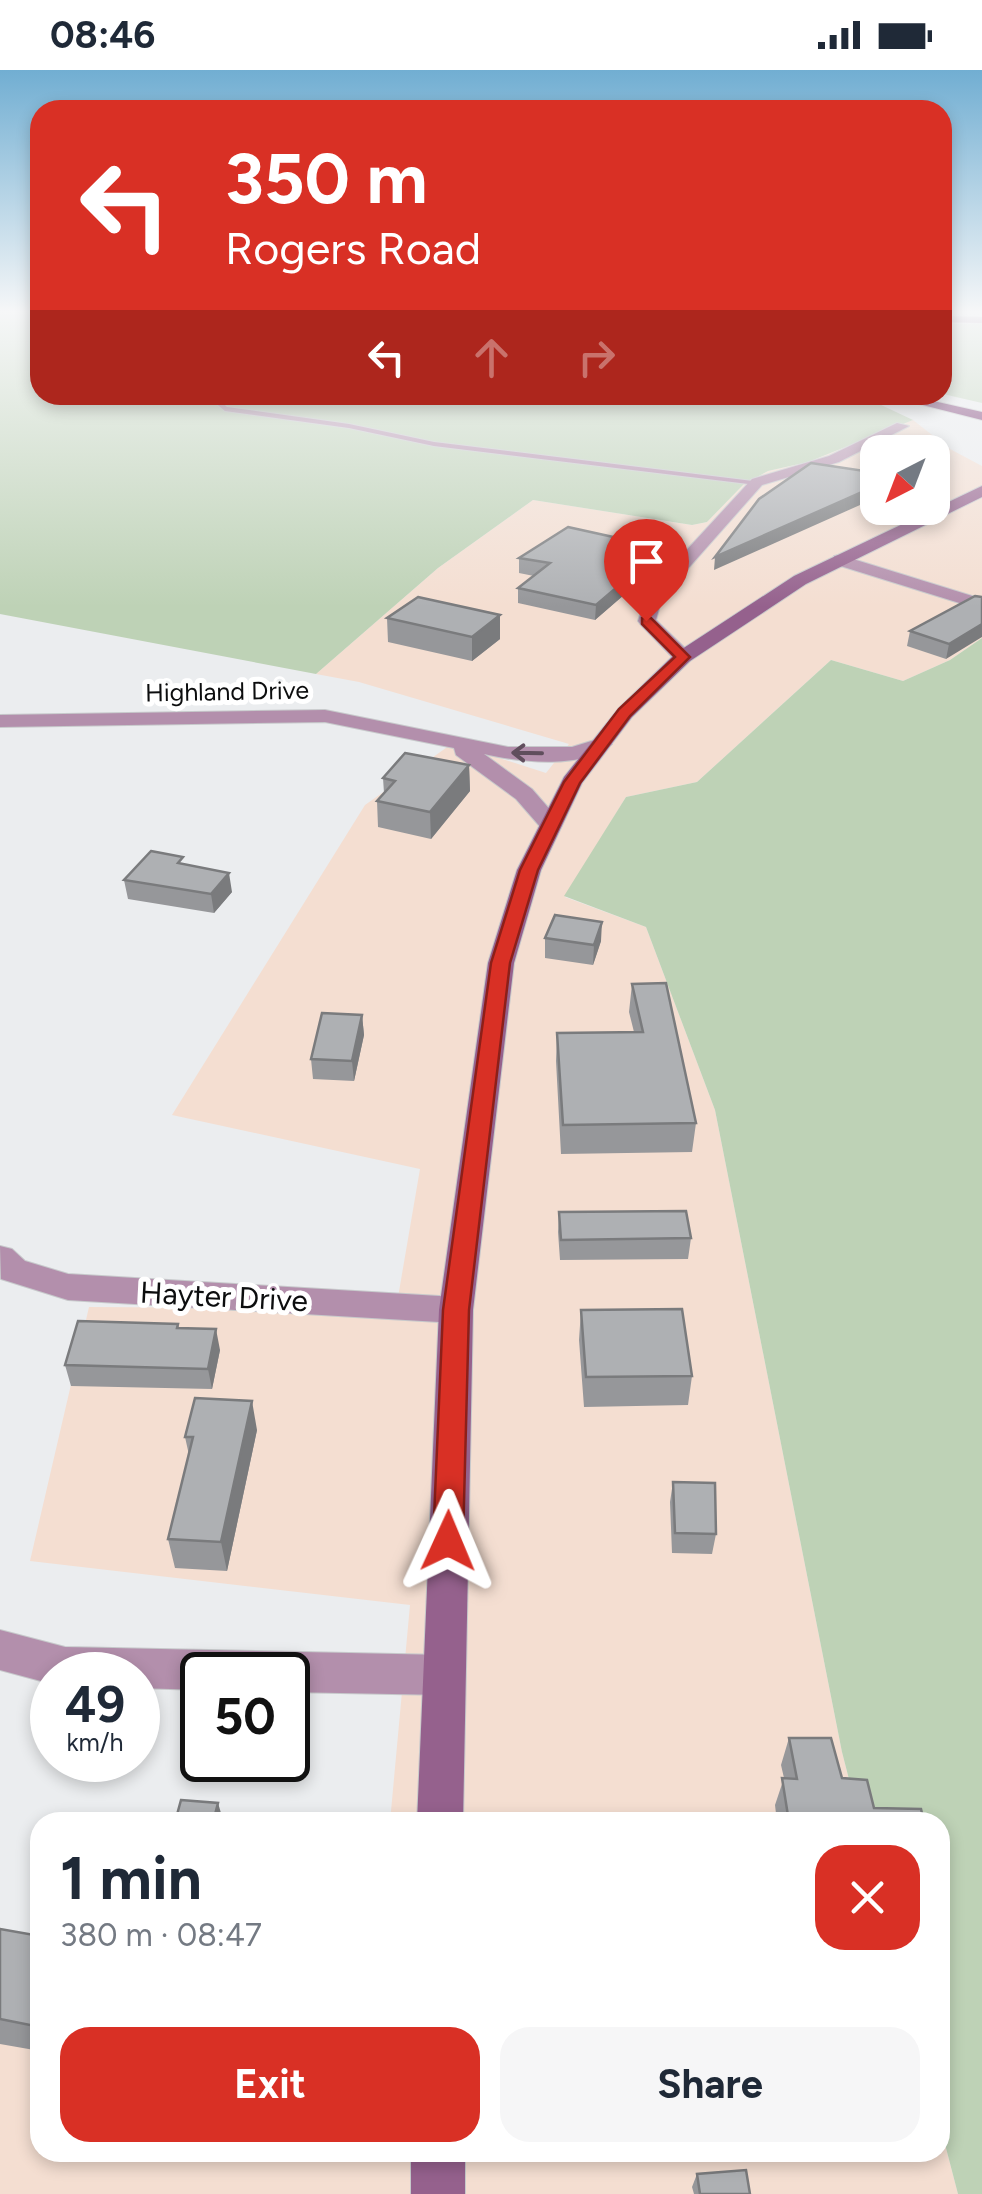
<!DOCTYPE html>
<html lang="en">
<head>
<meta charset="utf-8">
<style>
	body { margin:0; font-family:Figtree,sans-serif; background:#f6f6f7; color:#1f2937; height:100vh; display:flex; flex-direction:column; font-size:38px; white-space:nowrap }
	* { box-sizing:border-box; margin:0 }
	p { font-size:32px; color:#747a83 }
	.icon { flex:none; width:55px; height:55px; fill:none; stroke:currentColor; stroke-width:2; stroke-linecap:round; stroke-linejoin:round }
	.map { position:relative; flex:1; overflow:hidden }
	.panel { position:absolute; left:30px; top:1742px; width:920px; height:350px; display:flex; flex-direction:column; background:#fff; border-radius:30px; box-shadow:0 5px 15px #0003 }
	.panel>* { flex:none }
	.banner { position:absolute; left:30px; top:30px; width:922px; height:305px; border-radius:30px; box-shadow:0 5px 15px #0003; background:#d93025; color:#fff; overflow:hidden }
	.needle { width:65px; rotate:222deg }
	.tools { position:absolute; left:860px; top:365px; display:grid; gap:20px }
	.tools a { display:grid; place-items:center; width:90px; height:90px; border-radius:20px; background:#fff; box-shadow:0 5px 15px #0003; font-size:50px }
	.speed { position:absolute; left:30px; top:1582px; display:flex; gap:20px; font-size:50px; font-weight:700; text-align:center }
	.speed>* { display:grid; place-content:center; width:130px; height:130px; border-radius:50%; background:#fff; box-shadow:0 5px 15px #0003; line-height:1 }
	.speed small { font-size:25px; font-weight:400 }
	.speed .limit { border:5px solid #111; border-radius:15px; background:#fff; color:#111 }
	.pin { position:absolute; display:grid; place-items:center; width:85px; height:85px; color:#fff; margin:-102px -42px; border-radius:50% 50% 50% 0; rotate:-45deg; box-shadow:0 0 10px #0007 }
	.pin .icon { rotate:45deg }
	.me { position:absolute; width:110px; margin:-55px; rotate:1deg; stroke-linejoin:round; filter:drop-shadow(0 0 8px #0008) }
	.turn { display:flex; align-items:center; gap:35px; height:210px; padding:0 30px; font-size:45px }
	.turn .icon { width:130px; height:130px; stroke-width:2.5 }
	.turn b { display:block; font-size:70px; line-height:85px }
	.lanes { display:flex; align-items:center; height:95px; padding:0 30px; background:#0003; justify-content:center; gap:50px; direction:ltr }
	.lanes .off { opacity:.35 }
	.round { display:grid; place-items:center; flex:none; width:105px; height:105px; border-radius:30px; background:#f6f6f7 }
	.head { display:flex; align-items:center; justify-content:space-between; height:170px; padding:0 30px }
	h1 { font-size:60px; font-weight:700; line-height:75px }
	.cta { display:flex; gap:20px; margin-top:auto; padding:20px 30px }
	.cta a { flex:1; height:115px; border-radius:30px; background:#d93025; color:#fff; font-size:40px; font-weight:700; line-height:115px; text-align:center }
	.cta a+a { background:#f6f6f7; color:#1f2937 }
	.status { display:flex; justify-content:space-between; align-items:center; height:70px; padding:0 50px; background:#fff; direction:ltr }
	.status svg { height:28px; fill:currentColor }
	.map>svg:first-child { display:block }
	.commercial { fill:#f4ded1; fill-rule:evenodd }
	.green { fill:#bed2b6 }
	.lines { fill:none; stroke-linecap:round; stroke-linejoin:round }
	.lane-casing { stroke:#c7c9cb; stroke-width:2 }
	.street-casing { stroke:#c7c9cb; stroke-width:2 }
	.secondary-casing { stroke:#c7c9cb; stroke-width:2 }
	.highway-casing { stroke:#c7c9cb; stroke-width:2 }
	.lane { fill:#b38fac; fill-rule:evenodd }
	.street { fill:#b38fac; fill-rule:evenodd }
	.secondary { fill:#95618d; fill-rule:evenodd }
	.highway { fill:#692061; fill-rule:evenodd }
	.wall { fill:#96979a }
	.shaded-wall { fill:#7a7b7d }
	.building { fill:#aeb0b3; stroke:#7a7b7d; stroke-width:2.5 }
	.oneway { stroke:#604e5d }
	.route { fill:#d93025; stroke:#8d1f18; stroke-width:2.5 }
	.labels { text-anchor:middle; stroke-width:10; stroke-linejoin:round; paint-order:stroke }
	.far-street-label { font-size:25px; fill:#0c0d0e; stroke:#fff }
	.street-label { font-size:30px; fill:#0c0d0e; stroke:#fff }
</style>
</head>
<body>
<div class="status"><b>08:46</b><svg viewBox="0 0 49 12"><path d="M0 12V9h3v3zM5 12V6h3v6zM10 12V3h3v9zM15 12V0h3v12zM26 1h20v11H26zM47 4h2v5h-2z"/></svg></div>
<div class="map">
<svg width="982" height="2124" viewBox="0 0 982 2124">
	<rect width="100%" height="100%" fill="#ebedef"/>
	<!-- commercial -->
	<path class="commercial" d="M913 350 950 379 982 396V568L950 590 903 611 831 590 697 712 626 727 565 827 646 857 715 1040 842 1682 860 1752H390L410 1535 30 1491 89 1237 396 1239 420 1099 172 1045 365 735 453 673 546 703 569 674 359 612 316 604 438 498 533 430 692 455 707 452 744 414 768 401 808 392ZM878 382H932V438H878Z
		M0 1897 40 1902V2082H940V2055L958 2124H0Z"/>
	<!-- green -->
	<path class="green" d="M0 240H40V325H860L913 350 808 392 768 401 744 414 707 452 692 455 533 430 438 498 316 604 0 544Z
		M943 254H982V333L943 324Z
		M982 568V2124H958L940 2055V1752H860L842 1682 715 1040 646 857 564 826 626 727 697 712 831 590 903 611 950 590Z"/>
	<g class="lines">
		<!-- lane casing -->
		<g class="lane-casing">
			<path id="lane" d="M206 325H214L227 337 349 354 434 372 761 412 757 415 434 376 349 358 225 341Z"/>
		</g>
		<!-- street casing -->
		<g class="street-casing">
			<path id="street" d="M897 353 909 356 839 392 762 415 662 528 656 550 690 583V591H676L641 555 638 551 647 523 752 409 829 386Z
				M840 485 982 529V540L834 494V486Z
				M325 640 508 677H572L601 668 612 674C583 700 519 692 484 684L532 719 559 750 562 755 559 760H543L516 729 456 685 454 678 325 652 0 657V645Z
				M0 1176 12 1179 25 1191 68 1204 456 1227 468 1231 473 1240 468 1249 456 1253 68 1230 1 1209Z
				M0 1560 65 1577 444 1585 459 1591 465 1605 459 1619 444 1625 288 1622V1605H202V1620L138 1618V1605H52V1614L0 1600Z"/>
		</g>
		<!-- secondary casing -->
		<g class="secondary-casing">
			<path id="secondary" d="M982 416V427L806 514 690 591 632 647 582 713 541 800 514 893 473 1240 463 1752H417L439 1240 488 893 517 800 564 707 618 639 676 583 794 506Z
				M411 2082H465V2124H411Z"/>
		</g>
		<!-- highway casing -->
		<g class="highway-casing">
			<path id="highway" d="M942 246 982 247V253L942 252Z
				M883 325H907L982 342V350Z"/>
		</g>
		<!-- lane -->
		<use href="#lane" class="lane"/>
		<!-- street -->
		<use href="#street" class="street"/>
		<!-- secondary -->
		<use href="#secondary" class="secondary"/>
		<!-- highway -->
		<use href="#highway" class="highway"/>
	</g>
	<!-- wall -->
	<path class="wall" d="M663 478 662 492 595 550 518 533V518L534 506 519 503V488Z
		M975 526 946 589 907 576 910 561Z
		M500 545V569L472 591 388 572 387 548Z
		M469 695 470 721 431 769 378 757 377 731 384 723 383 708Z
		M184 794 232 822 214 843 128 829 124 810Z
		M545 868 601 871 593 895 545 888Z
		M632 914 696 1053 692 1082 561 1084 556 991 557 963 634 962 629 942Z
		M362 945 364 965 354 1011 313 1009 311 989Z
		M559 1142 691 1168 688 1189 560 1190 558 1162Z
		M581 1240 692 1306 688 1335 584 1337 579 1270Z
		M178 1254 179 1258 220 1280 212 1319 71 1316 65 1295Z
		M257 1360 227 1501 175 1498 168 1469 189 1385 185 1367Z
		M673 1412 716 1464 712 1484 672 1483 670 1432Z
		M789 1668 842 1708 874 1738 924 1752H777L775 1735 784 1708 781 1695Z
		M0 1859 40 1866V1981L0 1974Z
		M697 2104 750 2124H694L692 2117Z"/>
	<!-- shaded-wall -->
	<path class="shaded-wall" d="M878 415V427L714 500 715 487Z
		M663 478 662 492 595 550 596 535Z
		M500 545V569L472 591V567Z
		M982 554V567L946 589 949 574Z
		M469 695 470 721 431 769 430 742Z
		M229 803 232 822 214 843 211 824Z
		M602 852 601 871 593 895 594 875Z
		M362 945 364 965 354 1011 352 991Z
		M216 1259 220 1280 212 1319 208 1299Z
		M252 1331 257 1360 227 1501 221 1472Z
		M218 1733 221 1743 218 1752H213Z"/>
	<!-- building -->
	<path class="building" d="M811 393 878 403V415L715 487 759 429Z
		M568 457 663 478 596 535 518 518 550 493 519 488Z
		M975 526 982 527V554L949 574 910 561Z
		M418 527 500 545 472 567 387 548Z
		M405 683 469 695 430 742 377 731 395 711 383 708Z
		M151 781 183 787 178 793 229 803 211 824 124 810Z
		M555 845 602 852 594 875 545 868Z
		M666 913 696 1053 563 1055 557 963 643 962 632 914Z
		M322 943 362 945 352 991 311 989Z
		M686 1141 691 1168 561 1170 559 1142Z
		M682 1239 692 1306 586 1307 581 1240Z
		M78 1251 178 1254 177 1258 216 1259 208 1299 65 1295Z
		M195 1328 252 1331 221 1472 168 1469 193 1367H185Z
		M673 1412 715 1413 716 1464 675 1463Z
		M789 1668H831L842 1708 867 1710 874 1738 921 1739 924 1752H789L782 1708 797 1709Z
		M181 1730 218 1733 213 1752H175Z
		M0 1859 40 1866V1957L0 1949Z
		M746 2100 750 2124H700L697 2104Z"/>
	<!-- one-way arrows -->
	<defs><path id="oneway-shaft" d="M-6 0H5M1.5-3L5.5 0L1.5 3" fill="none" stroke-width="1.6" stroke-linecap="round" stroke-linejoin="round" transform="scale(2.5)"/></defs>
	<use class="oneway" href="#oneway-shaft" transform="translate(527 683) rotate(-179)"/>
	<!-- sky -->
	<linearGradient id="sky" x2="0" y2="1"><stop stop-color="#71aed2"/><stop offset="0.45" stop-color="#f6f7f8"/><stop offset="1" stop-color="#f6f7f8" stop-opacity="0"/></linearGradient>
	<rect width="982" height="537" fill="url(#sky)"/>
	<!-- route -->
	<path class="route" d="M642 548H651L690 587 630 646 580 713 538 800 510 893 469 1240 463 1471 459 1480 448 1484 438 1480 433 1471 443 1240 491 893 520 800 564 712 619 639 675 587 642 554Z"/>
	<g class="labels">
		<!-- far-street labels -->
		<g class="far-street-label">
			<text transform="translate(227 621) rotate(-1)" y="9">Highland Drive</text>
		</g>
		<!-- street labels -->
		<g class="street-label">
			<text transform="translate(224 1227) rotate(3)" y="10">Hayter Drive</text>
		</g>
	</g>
</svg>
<div class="tools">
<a><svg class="needle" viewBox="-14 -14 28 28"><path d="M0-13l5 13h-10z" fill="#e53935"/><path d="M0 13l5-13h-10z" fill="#747a83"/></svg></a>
</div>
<div class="speed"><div>49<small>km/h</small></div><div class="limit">50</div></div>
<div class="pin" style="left:646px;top:551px;background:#d93025"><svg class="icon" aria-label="arrive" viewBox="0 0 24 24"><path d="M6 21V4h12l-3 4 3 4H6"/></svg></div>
<svg class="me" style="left:448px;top:1471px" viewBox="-20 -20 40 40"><path d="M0-17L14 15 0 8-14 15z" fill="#d93025" stroke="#fff" stroke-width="4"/></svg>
<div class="banner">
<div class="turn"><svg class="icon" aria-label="left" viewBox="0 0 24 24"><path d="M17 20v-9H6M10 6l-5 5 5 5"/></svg><div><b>350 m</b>Rogers Road</div></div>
<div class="lanes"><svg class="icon" aria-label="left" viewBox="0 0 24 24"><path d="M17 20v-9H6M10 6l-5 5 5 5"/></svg><svg class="icon off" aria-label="ahead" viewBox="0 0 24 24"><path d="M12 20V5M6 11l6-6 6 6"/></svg><svg class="icon off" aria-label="right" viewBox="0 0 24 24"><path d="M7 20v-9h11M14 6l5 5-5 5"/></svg></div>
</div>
<section class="panel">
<div class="head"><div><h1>1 min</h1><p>380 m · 08:47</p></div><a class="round" style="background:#d93025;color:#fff"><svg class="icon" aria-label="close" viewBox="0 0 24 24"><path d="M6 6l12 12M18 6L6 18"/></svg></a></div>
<div class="cta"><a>Exit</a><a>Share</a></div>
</section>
</div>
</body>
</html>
